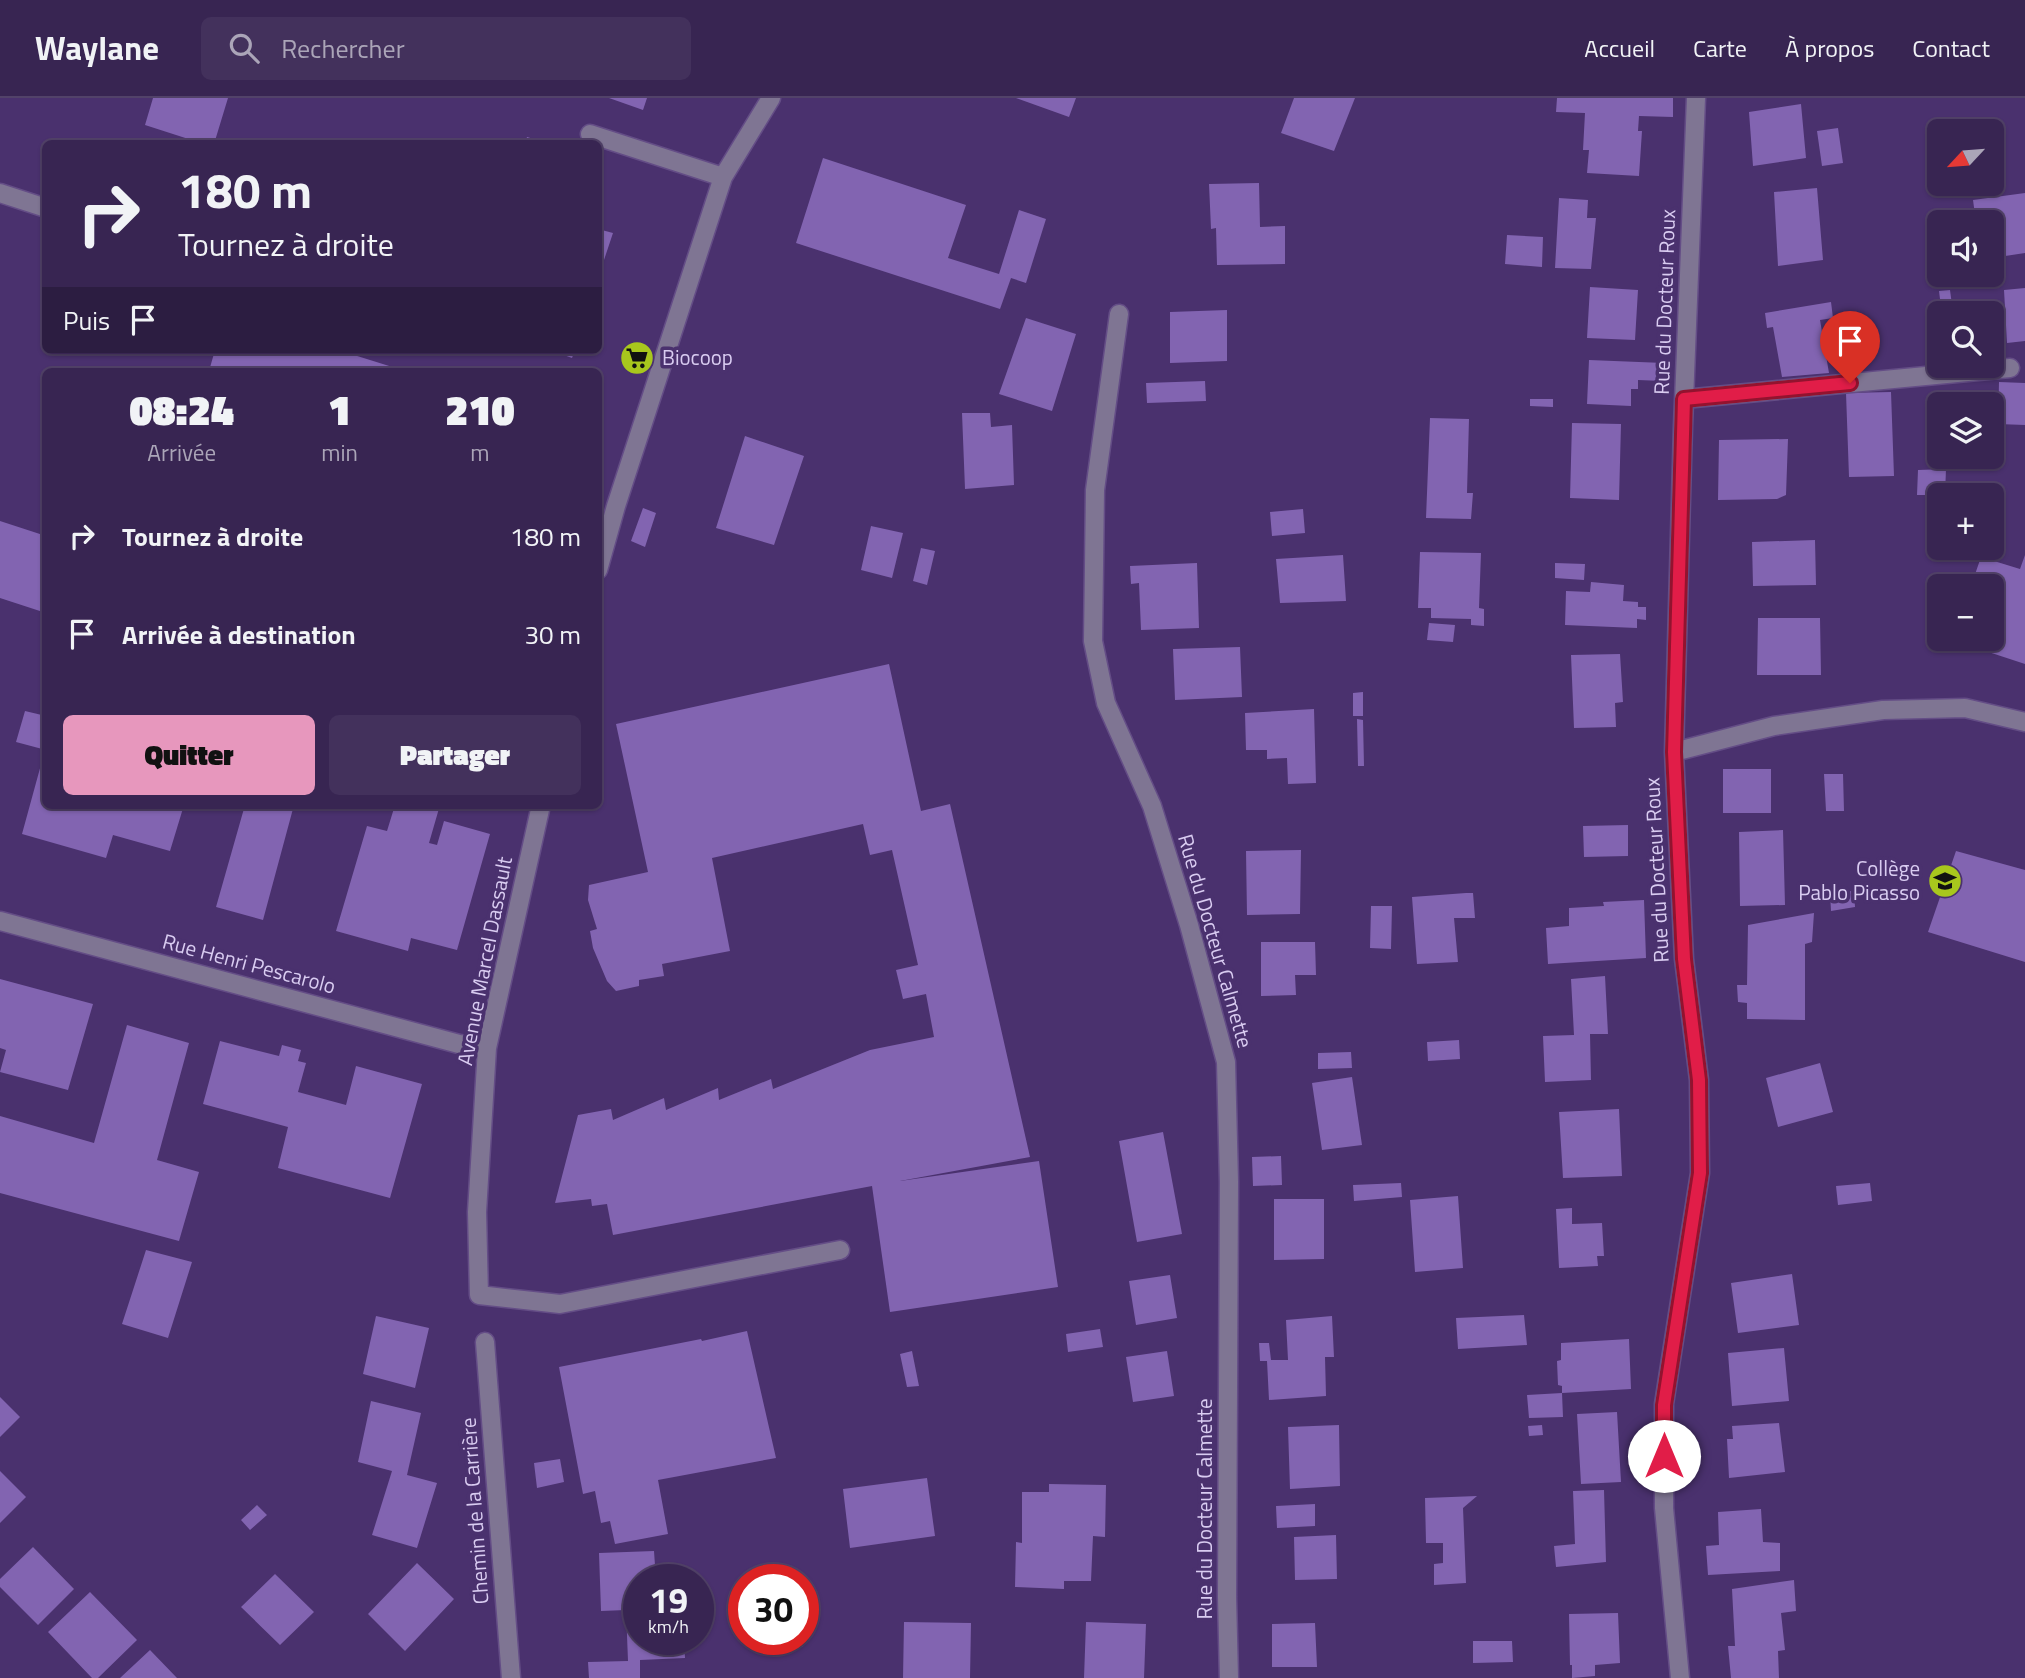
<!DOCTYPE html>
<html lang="fr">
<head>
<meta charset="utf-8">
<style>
	body { margin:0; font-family:"Titillium Web",sans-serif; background:#43315c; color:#f1f3f6; height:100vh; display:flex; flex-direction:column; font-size:26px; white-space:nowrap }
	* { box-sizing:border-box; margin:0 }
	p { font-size:23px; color:#aba5b8 }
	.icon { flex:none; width:38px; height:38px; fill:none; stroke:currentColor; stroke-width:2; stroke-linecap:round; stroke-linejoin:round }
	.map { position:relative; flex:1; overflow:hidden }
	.drawer { position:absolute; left:42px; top:270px; width:560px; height:441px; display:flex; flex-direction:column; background:#382552; border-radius:10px; box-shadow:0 2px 5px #0004,0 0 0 2px #524269 }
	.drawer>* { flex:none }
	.top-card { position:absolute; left:42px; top:42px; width:560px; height:214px; border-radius:10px; box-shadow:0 2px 5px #0004,0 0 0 2px #524269; background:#382552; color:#f1f3f6; overflow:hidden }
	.needle { width:46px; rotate:244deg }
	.controls { position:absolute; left:1927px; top:21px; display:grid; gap:14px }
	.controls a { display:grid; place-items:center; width:77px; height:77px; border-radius:10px; background:#382552; box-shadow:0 2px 5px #0004,0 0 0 2px #524269; font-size:35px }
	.speed { position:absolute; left:623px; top:1466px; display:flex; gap:14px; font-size:35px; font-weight:700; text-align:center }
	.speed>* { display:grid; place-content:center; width:91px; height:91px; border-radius:50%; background:#382552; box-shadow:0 2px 5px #0004,0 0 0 2px #524269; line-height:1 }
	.speed small { font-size:18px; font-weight:400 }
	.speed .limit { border:10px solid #d22; background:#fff; color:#111 }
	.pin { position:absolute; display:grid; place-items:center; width:60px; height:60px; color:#fff; margin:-72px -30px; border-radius:50% 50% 50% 0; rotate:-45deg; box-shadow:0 0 7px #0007 }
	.pin .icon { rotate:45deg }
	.me { position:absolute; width:77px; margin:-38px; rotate:0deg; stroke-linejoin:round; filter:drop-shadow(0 0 5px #0008) }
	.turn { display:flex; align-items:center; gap:24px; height:147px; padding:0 21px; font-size:32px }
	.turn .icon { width:91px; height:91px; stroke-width:2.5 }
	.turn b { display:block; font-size:49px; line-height:60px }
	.then { display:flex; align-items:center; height:66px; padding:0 21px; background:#0003; gap:14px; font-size:26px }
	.eta { display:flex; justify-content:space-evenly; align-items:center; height:119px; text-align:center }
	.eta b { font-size:42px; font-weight:800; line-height:49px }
	.cta { display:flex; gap:14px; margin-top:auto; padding:14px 21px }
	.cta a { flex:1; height:80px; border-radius:10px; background:#e797bd; color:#111; font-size:28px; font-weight:800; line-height:80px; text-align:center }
	.cta a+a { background:#43315c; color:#f1f3f6 }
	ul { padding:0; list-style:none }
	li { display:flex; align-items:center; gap:21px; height:98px; padding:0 21px }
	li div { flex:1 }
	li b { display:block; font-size:26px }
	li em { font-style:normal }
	header { display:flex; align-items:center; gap:42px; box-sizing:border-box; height:98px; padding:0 35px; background:#382552; border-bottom:2px solid #524269 }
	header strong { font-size:33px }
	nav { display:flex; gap:38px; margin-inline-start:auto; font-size:24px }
	.search { width:490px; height:63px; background:#43315c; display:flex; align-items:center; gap:18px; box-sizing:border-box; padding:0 24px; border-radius:10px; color:#aba5b8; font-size:26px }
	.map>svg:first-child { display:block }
	.building { fill:#8264b1 }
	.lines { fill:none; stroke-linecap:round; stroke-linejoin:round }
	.minor-casing { stroke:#644d86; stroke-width:21 }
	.minor { stroke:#7f7593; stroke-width:18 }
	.route-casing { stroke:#92132f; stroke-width:18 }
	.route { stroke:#e11d48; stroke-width:12 }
	.labels { text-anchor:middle; stroke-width:7; stroke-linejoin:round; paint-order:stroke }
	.street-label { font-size:21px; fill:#d9ccf1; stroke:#4a316e }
	.poi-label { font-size:21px; fill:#d9ccf1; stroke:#4a316e; text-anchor:start }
</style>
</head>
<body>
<header>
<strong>Waylane</strong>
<div class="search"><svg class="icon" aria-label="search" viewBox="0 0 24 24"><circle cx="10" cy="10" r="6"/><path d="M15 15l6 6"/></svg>Rechercher</div>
<nav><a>Accueil</a><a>Carte</a><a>À propos</a><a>Contact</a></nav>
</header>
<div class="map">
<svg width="2025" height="1580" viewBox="0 0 2025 1580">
	<rect width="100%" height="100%" fill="#4a316e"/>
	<!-- building -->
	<path class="building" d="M153 0H228L214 46H204L145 27Z
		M609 0H647L643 12Z
		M1016 0H1076L1069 19Z
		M1294 0H1355L1334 53 1281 35Z
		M1557 0H1673V19L1639 18 1638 33H1642L1639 78 1587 75 1589 52H1583L1585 15 1556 14Z
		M1801 6 1806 60 1753 68 1749 14Z
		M1838 30 1843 65 1822 68 1817 33Z
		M527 39 547 45V46H525Z
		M823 60 966 107 948 160 999 176 1019 112 1046 121 1026 185 1011 180 1000 211 796 145Z
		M1259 85 1260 129 1285 128V166L1217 167 1216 130 1211 131 1209 86Z
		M1817 90 1823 162 1778 168 1774 94Z
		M2025 95V155L1992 160V124H1976L1973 102Z
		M1559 100 1588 102 1587 120H1596L1591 171 1555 170Z
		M598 131 613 135 599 177H598Z
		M1507 137 1543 139 1542 169 1505 166Z
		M1590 189 1638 192 1635 242 1587 240Z
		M2025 190V243L2007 245 2004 192Z
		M1950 192 1952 207 1941 209 1939 193Z
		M1831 204 1833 220 1820 222 1829 275 1782 279 1773 229 1767 230 1765 215Z
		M1227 212V263L1170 265V214Z
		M1026 220 1076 236 1052 313 999 296Z
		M215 252H338L402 272 209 273Z
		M550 252H575L572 260Z
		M1589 262 1664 265 1663 283 1638 282V291H1631V308L1587 306Z
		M1205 283 1206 303 1147 305 1146 285Z
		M1999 284 2025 285V327L1998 326Z
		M1891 294 1894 378 1849 379 1846 295Z
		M1530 301H1553V309L1530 308Z
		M962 315H990L991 329 1012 327 1014 387 965 391Z
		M1430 320 1469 321 1467 395H1473L1471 421 1426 420Z
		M1572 325 1621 326 1619 402 1570 400Z
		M745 338 804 358 774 447 716 430Z
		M1788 341 1786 397 1777 401 1718 402 1719 342Z
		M1946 371 1945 397H1917L1918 372Z
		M643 410 656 415 645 449 631 443Z
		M1303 411 1305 435 1272 438 1270 414Z
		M0 423 46 438V515L0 500Z
		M871 428 903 435 892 480 861 472Z
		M1815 442 1816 487 1753 488 1752 444Z
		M921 450 935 453 927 487 913 483Z
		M1420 454 1481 455 1479 510 1484 511V528L1471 527V521L1431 520V510H1418Z
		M1343 457 1346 503 1280 505 1276 461Z
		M2025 457V566L1949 541H1992V488H1971L1981 459 2020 471Z
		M1197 465 1199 530 1141 532 1139 485 1131 486 1130 468Z
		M1555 465 1585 466 1584 482 1555 480Z
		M1591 484 1624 487 1623 503 1638 504V509H1646V522L1637 521V530L1565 527 1566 493 1590 494Z
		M1758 520H1820L1821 577H1757Z
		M1429 525 1455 527 1453 544 1427 542Z
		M1240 549 1242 599 1175 602 1173 551Z
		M1620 556 1623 604 1615 605 1616 629 1574 630 1571 557Z
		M889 566 921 713 950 706 1030 1059 900 1083 1039 1063 1058 1189 890 1214 872 1088 613 1137 607 1106 592 1108 591 1101 555 1105 578 1017 611 1011 613 1022 664 1000 666 1012 718 990 719 1002 771 981 773 991 870 952 934 939 926 896 903 901 896 872 918 867 892 752 870 757 863 726 712 760 730 853 662 866 664 878 639 882V888L616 893 607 883 593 850 590 833 597 831 588 802 589 787 648 774 616 626Z
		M1363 594V618H1353V595Z
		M1314 611 1316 685 1288 686 1287 660 1267 661V652H1246L1245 615Z
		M25 613 46 618V652L16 644Z
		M1357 621 1363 622 1364 668H1358Z
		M45 652 46 707H184L170 753 113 737 106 760 22 736Z
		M1723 671H1771V715H1723Z
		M1824 676H1843L1844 713H1826Z
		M245 707H294L263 822 216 809Z
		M395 707H440L429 745 437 747 444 723 490 736 457 852 411 840 408 853 336 833 367 728 387 733Z
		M1628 727V758L1584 759 1583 728Z
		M1783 732 1785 807 1740 808 1739 734Z
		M1301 752 1300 816 1247 817 1246 753Z
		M1956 753 2025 772V864L1928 834Z
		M1854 793 1855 809 1831 813 1830 794Z
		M1466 795H1473L1475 820H1454L1458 864 1417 866 1412 799Z
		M1644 802 1646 860 1548 866 1546 830 1569 828V810L1604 808 1603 804Z
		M1371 808H1392L1391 851 1370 850Z
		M1814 815 1812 844 1805 846V922L1747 921V905L1738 904 1737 887H1747L1748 827Z
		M1261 844H1315L1316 877H1295L1296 897 1261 898Z
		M1605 878 1608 936H1590L1591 982 1545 984 1543 938 1574 937 1571 881Z
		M0 881 93 906 68 992 0 974 6 952 0 950Z
		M127 927 189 945 157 1062 199 1074 179 1143 0 1095V1018L94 1045Z
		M1459 942 1460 961 1428 963 1427 944Z
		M220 943 279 958 282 947 301 952 298 963 306 965 298 994 346 1007 356 968 422 986 390 1100 278 1070 288 1029 203 1006Z
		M1351 954 1352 970 1318 971V955Z
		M1820 965 1833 1014 1778 1029 1766 980Z
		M1352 979 1362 1047 1322 1052 1312 985Z
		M1619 1011 1622 1078 1563 1080 1559 1014Z
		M1163 1034 1182 1136 1137 1144 1119 1043Z
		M1281 1058 1282 1087 1253 1088 1252 1059Z
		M1401 1085 1402 1099 1354 1103 1353 1087Z
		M1870 1085 1872 1103 1838 1107 1836 1088Z
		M1458 1098 1463 1170 1415 1174 1410 1102Z
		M1274 1101H1324V1161L1274 1162Z
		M1572 1110V1126L1602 1125 1604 1158H1597L1598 1168 1559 1170 1556 1111Z
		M146 1152 192 1164 168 1240 122 1226Z
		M1792 1176 1799 1227 1738 1235 1731 1185Z
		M1170 1177 1177 1220 1136 1227 1129 1183Z
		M1524 1217 1527 1247 1458 1251 1456 1220Z
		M376 1218 429 1230 415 1290 363 1276Z
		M1332 1218 1334 1259H1325L1326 1298 1269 1302 1267 1263H1260L1259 1245H1269L1271 1262H1288L1286 1222Z
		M1100 1231 1103 1249 1068 1254 1066 1236Z
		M747 1233 776 1360 658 1382 668 1436 615 1446 610 1423 601 1425 595 1393 583 1396 559 1269 701 1241 702 1243Z
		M1629 1241 1631 1291 1562 1295V1288L1558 1287 1557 1263 1561 1262V1245Z
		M1784 1250 1789 1303 1732 1308 1728 1255Z
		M912 1253 919 1288 907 1289 900 1256Z
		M1167 1253 1174 1298 1133 1304 1126 1259Z
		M1562 1295 1563 1319 1529 1320 1527 1297Z
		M0 1299 20 1319 0 1339Z
		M371 1303 421 1315 407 1377 437 1385 417 1450 372 1437 392 1373 358 1364Z
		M1617 1314 1621 1384 1581 1386 1577 1316Z
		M1779 1325 1785 1374 1729 1380 1727 1341H1733L1732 1328Z
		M1339 1327 1340 1388 1290 1391 1288 1329Z
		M1542 1327 1543 1337 1529 1338 1528 1328Z
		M560 1361 564 1384 537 1390 534 1365Z
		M0 1373 26 1399 0 1425Z
		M927 1380 935 1438 850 1450 843 1391Z
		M1049 1386 1106 1387 1105 1439 1093 1438 1091 1483H1064V1491L1015 1489 1016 1444 1022 1445V1394H1049Z
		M1604 1392 1606 1464 1556 1469 1554 1448 1575 1446 1573 1393Z
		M1477 1398 1463 1410 1466 1485 1434 1487V1466L1443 1465V1445H1426L1425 1400Z
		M1315 1406V1428L1277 1430 1276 1408Z
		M257 1407 267 1417 250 1432 241 1422Z
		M1761 1411 1763 1444 1780 1445V1473L1708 1477 1706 1448 1719 1447 1718 1414Z
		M1336 1437 1337 1481 1295 1482 1294 1439Z
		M33 1449 74 1491 38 1527 0 1489V1481Z
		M654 1453 656 1482H639V1542H684L685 1560 640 1562V1580H589L588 1564 628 1563 626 1512 601 1513 599 1455Z
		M417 1465 454 1501 405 1553 368 1516Z
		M275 1476 314 1514 280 1547 241 1509Z
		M1794 1482 1796 1513 1781 1515 1785 1552 1778 1553 1779 1580H1731L1728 1548H1735L1732 1491Z
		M90 1494 137 1542 98 1580H92L48 1534Z
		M1618 1515 1620 1565 1595 1567V1578L1572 1580V1567H1570L1569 1516Z
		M904 1524 971 1525 970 1580H903Z
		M1086 1524 1146 1526 1144 1580H1084Z
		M1315 1525 1317 1569H1272V1526Z
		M785 1542H802L803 1549H785Z
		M1473 1543H1512L1513 1564 1473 1565Z
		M150 1552 177 1580H120Z"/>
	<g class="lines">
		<!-- minor casing -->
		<g class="minor-casing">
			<path id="minor" d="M590 36 723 79 771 0
				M0 95 46 110
				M1119 216 1095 392 1093 543 1106 605 1152 708 1189 827 1226 964 1229 1084 1227 1499 1229 1580
				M1684 301 2010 270
				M598 472 616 408 723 79
				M1674 654 1774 628 1883 612 1965 610 2025 624
				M541 707 487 950 477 1114 479 1197 560 1206 840 1152
				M0 823 459 946 487 950
				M485 1244 511 1580
				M1680 1580 1664 1410V1306L1700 1075 1699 982 1684 861 1674 654 1683 328 1696 0"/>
		</g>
		<!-- minor -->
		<use href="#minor" class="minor"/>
	</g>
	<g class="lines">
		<!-- route casing -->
		<g class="route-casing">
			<path id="route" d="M1664 1358V1307L1700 1075 1699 982 1684 861 1674 654 1684 301 1850 285"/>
		</g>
		<!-- route -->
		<use href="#route" class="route"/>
	</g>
	<!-- icons -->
	<defs>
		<g id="supermarket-disc" transform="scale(1.75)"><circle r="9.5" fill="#a8c71d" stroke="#4a316e"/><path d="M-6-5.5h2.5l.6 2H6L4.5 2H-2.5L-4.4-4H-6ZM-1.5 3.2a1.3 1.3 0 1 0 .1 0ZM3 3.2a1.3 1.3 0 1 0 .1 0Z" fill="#111"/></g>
		<g id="school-disc" transform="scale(1.75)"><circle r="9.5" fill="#a8c71d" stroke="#4a316e"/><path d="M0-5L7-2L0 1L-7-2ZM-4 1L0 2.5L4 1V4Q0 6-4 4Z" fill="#111"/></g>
	</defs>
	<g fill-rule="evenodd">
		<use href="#supermarket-disc" x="637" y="260"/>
		<use href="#school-disc" x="1945" y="783"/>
	</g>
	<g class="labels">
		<!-- street labels -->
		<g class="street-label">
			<text transform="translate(1665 204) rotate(-88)" y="7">Rue du Docteur Roux</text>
			<text transform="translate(1657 772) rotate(-93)" y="7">Rue du Docteur Roux</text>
			<text transform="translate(1215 843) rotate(74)" y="7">Rue du Docteur Calmette</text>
			<text transform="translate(485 863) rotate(-79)" y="7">Avenue Marcel Dassault</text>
			<text transform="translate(249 866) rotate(15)" y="7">Rue Henri Pescarolo</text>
			<text transform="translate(1205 1411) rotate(-90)" y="7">Rue du Docteur Calmette</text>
			<text transform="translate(475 1413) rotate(-94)" y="7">Chemin de la Carrière</text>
		</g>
		<!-- poi labels -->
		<g class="poi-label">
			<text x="662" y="267">Biocoop</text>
			<text x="1920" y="778" text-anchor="end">Collège<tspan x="1920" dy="24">Pablo Picasso</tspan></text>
		</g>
	</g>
</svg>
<div class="controls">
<a><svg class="needle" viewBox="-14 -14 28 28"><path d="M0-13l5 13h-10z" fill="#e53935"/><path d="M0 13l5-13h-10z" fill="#aba5b8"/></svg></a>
<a><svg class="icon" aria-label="sound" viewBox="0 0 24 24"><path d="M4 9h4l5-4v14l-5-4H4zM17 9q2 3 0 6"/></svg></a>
<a><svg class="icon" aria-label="search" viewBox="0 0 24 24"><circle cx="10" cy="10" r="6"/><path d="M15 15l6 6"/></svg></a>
<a><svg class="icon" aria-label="layers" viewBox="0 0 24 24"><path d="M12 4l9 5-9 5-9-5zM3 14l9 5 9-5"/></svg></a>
<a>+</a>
<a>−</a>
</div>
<div class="speed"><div>19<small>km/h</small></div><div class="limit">30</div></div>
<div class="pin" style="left:1850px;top:285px;background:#d93025"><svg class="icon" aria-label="arrive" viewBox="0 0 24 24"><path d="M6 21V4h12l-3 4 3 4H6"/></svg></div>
<svg class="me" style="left:1664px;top:1358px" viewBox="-20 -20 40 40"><circle r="19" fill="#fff"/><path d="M0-13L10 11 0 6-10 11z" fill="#e11d48"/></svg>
<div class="top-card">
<div class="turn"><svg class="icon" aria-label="right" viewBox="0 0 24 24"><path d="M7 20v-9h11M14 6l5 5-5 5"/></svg><div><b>180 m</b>Tournez à droite</div></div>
<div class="then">Puis<svg class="icon" aria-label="arrive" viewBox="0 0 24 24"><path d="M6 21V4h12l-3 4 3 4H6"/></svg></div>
</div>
<section class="drawer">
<div class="eta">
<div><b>08:24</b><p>Arrivée</p></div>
<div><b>1</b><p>min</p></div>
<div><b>210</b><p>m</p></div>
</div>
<ul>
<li><svg class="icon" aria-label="right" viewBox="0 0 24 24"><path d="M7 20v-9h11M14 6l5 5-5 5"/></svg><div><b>Tournez à droite</b></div><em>180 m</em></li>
<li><svg class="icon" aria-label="arrive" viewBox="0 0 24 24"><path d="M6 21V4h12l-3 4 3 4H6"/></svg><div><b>Arrivée à destination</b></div><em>30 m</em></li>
</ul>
<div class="cta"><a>Quitter</a><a>Partager</a></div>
</section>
</div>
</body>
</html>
